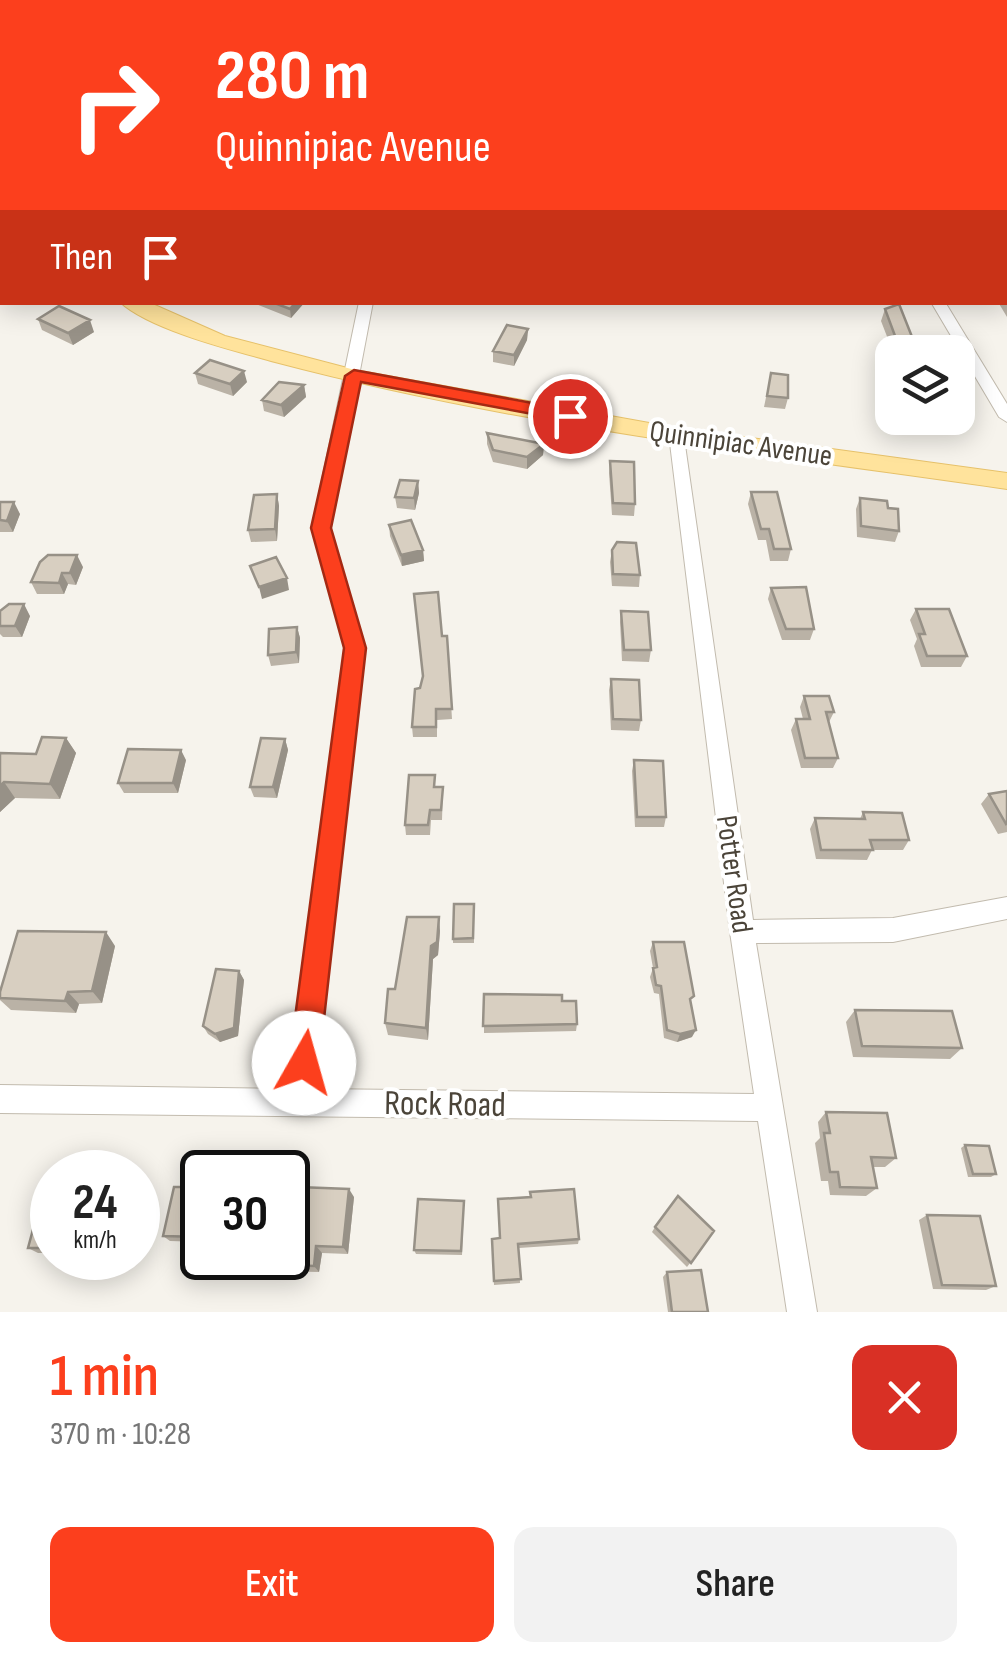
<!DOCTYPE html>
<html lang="en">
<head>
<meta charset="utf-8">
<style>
	body { margin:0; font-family:"Sofia Sans Condensed",sans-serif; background:#f2f2f2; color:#222; height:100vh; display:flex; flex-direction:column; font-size:38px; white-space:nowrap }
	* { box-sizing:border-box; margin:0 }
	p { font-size:32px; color:#767676 }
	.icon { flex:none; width:55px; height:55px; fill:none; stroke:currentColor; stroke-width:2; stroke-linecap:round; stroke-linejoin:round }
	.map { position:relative; height:1312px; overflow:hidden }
	.side { display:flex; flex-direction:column; background:#fff; flex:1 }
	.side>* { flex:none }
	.top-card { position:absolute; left:0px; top:0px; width:1008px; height:305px; box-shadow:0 5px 25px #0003; background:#fc3f1d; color:#fff; overflow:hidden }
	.fabs { position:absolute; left:875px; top:335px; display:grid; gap:20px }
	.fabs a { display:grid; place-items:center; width:100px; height:100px; border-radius:20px; background:#fff; box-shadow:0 5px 25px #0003; font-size:50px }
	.speed { position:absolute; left:30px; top:1150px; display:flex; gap:20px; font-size:50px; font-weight:700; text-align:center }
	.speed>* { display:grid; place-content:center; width:130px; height:130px; border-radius:50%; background:#fff; box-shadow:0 5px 25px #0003; line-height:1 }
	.speed small { font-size:25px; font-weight:400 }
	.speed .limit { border:5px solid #111; border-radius:15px; background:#fff; color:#111 }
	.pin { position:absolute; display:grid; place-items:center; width:85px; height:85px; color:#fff; margin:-42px; border:5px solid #fff; border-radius:50%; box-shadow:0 2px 10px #0007 }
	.me { position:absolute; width:110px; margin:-55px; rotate:7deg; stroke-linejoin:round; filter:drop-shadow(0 0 8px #0008) }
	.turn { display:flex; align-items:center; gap:35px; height:210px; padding:0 50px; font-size:45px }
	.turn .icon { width:130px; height:130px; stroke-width:2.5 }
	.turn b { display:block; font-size:70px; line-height:85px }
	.then { display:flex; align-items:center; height:95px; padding:0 50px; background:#0003; gap:20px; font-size:38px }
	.round { display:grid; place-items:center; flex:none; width:105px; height:105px; border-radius:20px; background:#f2f2f2 }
	.headline { display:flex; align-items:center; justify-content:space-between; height:170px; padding:0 50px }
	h1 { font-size:60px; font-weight:600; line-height:75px; color:#fc3f1d }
	.cta { display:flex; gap:20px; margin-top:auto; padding:20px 50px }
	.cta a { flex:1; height:115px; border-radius:20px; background:#fc3f1d; color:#fff; font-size:40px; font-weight:600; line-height:115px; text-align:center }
	.cta a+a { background:#f2f2f2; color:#222 }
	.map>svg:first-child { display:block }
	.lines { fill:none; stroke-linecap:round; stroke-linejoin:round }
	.river { fill:#a9d4f2; fill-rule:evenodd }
	.minor-casing { stroke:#c2bbae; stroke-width:2 }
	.major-casing { stroke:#e6c16a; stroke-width:2 }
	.minor { fill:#fff; fill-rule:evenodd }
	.major { fill:#ffe39c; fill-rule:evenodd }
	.rail-casing { stroke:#9a9a9a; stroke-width:6 }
	.rail { stroke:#fff; stroke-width:4; stroke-dasharray:10; stroke-linecap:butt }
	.wall { fill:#bab2a6 }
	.shaded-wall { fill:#979187 }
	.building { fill:#d8cfc1; stroke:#979187; stroke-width:2.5 }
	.route { fill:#fc3f1d; stroke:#a42913; stroke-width:2.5 }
	.labels { text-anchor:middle; stroke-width:8; stroke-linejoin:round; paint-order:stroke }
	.street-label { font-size:30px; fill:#4b4439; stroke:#fff }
	.near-street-label { font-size:35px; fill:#4b4439; stroke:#fff }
</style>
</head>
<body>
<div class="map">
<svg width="1007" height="1312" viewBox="0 0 1007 1312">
	<rect width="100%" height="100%" fill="#f6f3ec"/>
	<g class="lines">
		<!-- river -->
		<path class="river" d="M577 0H596L597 2H579Z
			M1005 70H1007V82H1005Z"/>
		<!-- minor casing -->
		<g class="minor-casing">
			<path id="minor" d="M0 20 2 21V27L0 26Z
				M359 302H373L330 528 365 648 315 1089 754 1094 730 932 669 435 671 431H683L753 920 893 918 1007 897V919L893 942 756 943 817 1312H787L758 1121 0 1113V1085L288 1089 345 648 312 528Z
				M931 302H945L1007 404V422L999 417Z"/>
		</g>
		<!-- major casing -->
		<g class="major-casing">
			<path id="major" d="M0 239 2 240V252L0 251Z
				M120 302H148L225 336 355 370 677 428 1007 473V489C763 454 514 425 275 362 235 351 150 330 120 302Z"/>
		</g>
		<!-- minor -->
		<use href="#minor" class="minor"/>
		<!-- major -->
		<use href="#major" class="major"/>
		<!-- rail casing -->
		<g class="rail-casing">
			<path id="rail" d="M244 0 248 2"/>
		</g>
		<!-- rail -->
		<use href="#rail" class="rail"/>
	</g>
	<!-- wall -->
	<path class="wall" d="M1005 280 1007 282V317L998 302H1005Z
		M251 302H305L291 318Z
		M885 309 918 352H893L881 321Z
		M38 319 94 332 73 345 42 330Z
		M528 329 527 340 514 366 493 362V351Z
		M195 373 247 382 233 396 198 384Z
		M771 373 788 398 785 409 764 407Z
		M304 385 306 397 284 417 264 411 262 400Z
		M487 433 544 444 543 455 527 469 493 462 487 444Z
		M610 461 635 504 634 516 612 515 609 473Z
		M418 481 419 493 415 510 397 508 395 497Z
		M751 492 791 549 788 561H770L766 540H758L748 504Z
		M277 494 279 506 277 541 251 542 248 530Z
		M860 498 888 508 899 531 895 542 857 537 856 509Z
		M0 502 20 514 13 532H0Z
		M389 525 423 550 424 561 402 566 390 536Z
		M612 550 640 575 639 587 612 586 610 562Z
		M83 567 76 585 68 584 64 594H37L31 582Z
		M771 588 814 629 810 640H782L768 599Z
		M916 609 967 656 961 667H921L914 646 917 639 910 620Z
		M0 611 30 616 22 637H3L0 634Z
		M621 611 651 650 649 662 622 661 620 622Z
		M297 627 300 638 299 663 271 666 268 655Z
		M442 636H447L452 719 437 720V737H413L412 727 420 688Z
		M611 679 641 720 639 731 611 730 609 690Z
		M804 696 834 712 829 722 838 758 833 768H801L791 730 796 719H803L800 707Z
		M66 738 76 753 60 799 15 798 0 812V753L36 754Z
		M285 739 288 750 277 798 254 797 250 787Z
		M186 760 178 793H124L118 783Z
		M634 760 666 817 664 827H635L632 771Z
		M436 787H443L442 820H431L430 835H406L405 825Z
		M1007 791V832L998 834 981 804 989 794Z
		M863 812 909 840 903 850H872L867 860 816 859 810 829 815 818 860 819Z
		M474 904V943H453V939Z
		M440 931 438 955 433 959 428 1040 388 1035 385 1023 395 989Z
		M653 942 691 1004 692 1037 677 1042 664 1038 659 994 654 993 650 977 653 968 650 951Z
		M115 946 102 1003 79 1004 76 1013 11 1010 0 1000V992Z
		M239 971 244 980 238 1036 220 1042 208 1034 203 1026Z
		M484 994 562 1001 577 1024 576 1031 484 1033Z
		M855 1010 962 1048 950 1059 853 1057 846 1022Z
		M826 1112 896 1158 885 1167H873L877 1188 866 1196 830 1195 828 1181H821L815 1143 820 1138 818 1122Z
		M965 1145 996 1174 991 1177H968L961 1148Z
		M202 1187V1242L170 1241 163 1236Z
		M354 1197 348 1254 322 1253 319 1272 273 1271 266 1264Z
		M52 1205V1253H38L28 1248 48 1222Z
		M464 1206 462 1255 416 1254 414 1250Z
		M927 1215 996 1286 986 1290 933 1289 919 1220Z
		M655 1227 714 1231 687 1267 652 1232Z
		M492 1239H579L578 1244 519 1248 520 1283 494 1285Z
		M667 1272 708 1312H668L663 1277Z"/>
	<!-- shaded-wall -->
	<path class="shaded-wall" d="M296 302H305L291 318 290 309Z
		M90 320 94 332 73 345 68 333Z
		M528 329 527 340 514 366V355Z
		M244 371 247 382 233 396 230 384Z
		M304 385 306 397 284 417 281 405Z
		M544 444 543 455 527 469V457Z
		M418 481 419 493 415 510 414 498Z
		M277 494 279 506 277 541 275 529Z
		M14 502 20 514 13 532 7 521Z
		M423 550 424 561 402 566 401 555Z
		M77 555 83 567 76 585 70 573Z
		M62 573 68 584 64 594 59 583Z
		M287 578 289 590 262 599 259 587Z
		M24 604 30 616 22 637 15 626Z
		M297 627 300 638 299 663 296 652Z
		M66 738 76 753 60 799 50 784Z
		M285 739 288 750 277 798 273 787Z
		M181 750 186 760 178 793 173 783Z
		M4 782 15 798 0 812V786Z
		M439 917 440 931 438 955 433 959 428 1040 426 1028 431 946Z
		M106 932 115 946 102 1003 92 991Z
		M239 971 244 980 238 1036 220 1042 215 1034Z
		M68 992 79 1004 76 1013 65 1001Z
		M696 1030 692 1037 677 1042 680 1034Z
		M349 1189 354 1197 348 1254 343 1247Z
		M316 1246 322 1253 319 1272 314 1266Z"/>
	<!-- building -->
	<path class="building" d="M272 302H296L290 309Z
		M899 304 918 352H901L885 309Z
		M59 306 90 320 68 333 38 319Z
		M507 325 528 329 514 355 493 351Z
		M210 360 244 371 230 384 195 373Z
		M771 373 788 375V398L767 396Z
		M279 382 304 385 281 405 262 400Z
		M487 433 544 444 527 457 493 450Z
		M610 461 634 462 635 504 613 503Z
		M400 480 418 481 414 498 395 497Z
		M751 492H777L791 549H774L769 529H761Z
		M277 494 275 529 248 530 254 495Z
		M860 498 887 501 888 508 898 509 899 531 861 526Z
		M0 502H14L7 521 0 520Z
		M411 520 423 550 401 555 389 525Z
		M617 542 636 543 640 575 613 574 612 550Z
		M48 555H77L70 573H62L59 583 31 582 40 562Z
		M276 557 287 578 259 587 250 566Z
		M806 587 814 629H786L771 588Z
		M438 592 442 636H447L452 709H436V727H412L415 689 420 688 423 676 414 594Z
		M9 604H24L15 626H0V611Z
		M916 609H949L967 656H927L919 634H925Z
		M621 611 648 612 651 650H624Z
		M297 627 296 652 268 655 269 629Z
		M611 679 639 680 641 720 613 719Z
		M804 696H829L834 712H826L838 758H805L796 719H810Z
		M42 737 66 738 50 784 4 782 0 786V753L36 754Z
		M261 738 285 739 273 787H250Z
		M128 749 181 750 173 783H118Z
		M634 760 663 761 666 817H637Z
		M409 775H435L434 787H443L441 810H430L428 825H405Z
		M1007 791V823L1006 824 989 794Z
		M863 812 902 813 909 840H870L873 850H821L815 818 865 819Z
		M454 904H474L473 938 453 939Z
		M407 917H439L437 942 431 946 426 1028 385 1023 388 989H395Z
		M18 931 106 932 92 991 68 992 65 1001 0 998V992Z
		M653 942H684L694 996 690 999 696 1030 680 1034 667 1030 661 986 656 985 653 968 657 967Z
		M216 969 239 971 234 1028 215 1034 203 1026Z
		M484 994 562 995V1001H576L577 1024 483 1026Z
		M855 1010 952 1011 962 1048 862 1046Z
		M826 1112 887 1113 896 1158 871 1157 877 1188 840 1187 838 1172H830L824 1133H830Z
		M965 1145 989 1146 996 1174H973Z
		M174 1187H202V1237L163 1236Z
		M298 1187 349 1189 343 1247 316 1246 314 1266 266 1264 267 1258H288V1198L296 1199Z
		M574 1189 579 1239 518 1244 521 1279 494 1281 492 1239 500 1238 498 1199 531 1197 530 1192Z
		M678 1196 714 1231 691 1263 655 1227Z
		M418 1199 464 1201 461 1251 414 1250Z
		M52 1205V1248H28L35 1222H48Z
		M927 1215 980 1216 996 1286 942 1285Z
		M701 1270 708 1312H672L667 1272Z"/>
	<!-- route -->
	<path class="route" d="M354 370 570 410 579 416 570 421 361 382 331 528 366 648 319 1063 315 1074 304 1078 294 1074 289 1063 344 648 311 528 345 376Z"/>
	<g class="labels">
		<!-- street labels -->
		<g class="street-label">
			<text transform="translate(741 443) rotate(8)" y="10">Quinnipiac Avenue</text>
			<text transform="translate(735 874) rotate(82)" y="10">Potter Road</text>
		</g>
		<!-- near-street labels -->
		<g class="near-street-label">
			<text transform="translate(445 1103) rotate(1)" y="12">Rock Road</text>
		</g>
	</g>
</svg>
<div class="fabs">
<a><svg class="icon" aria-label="layers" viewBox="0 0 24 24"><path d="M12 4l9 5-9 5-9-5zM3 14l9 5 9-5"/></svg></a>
</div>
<div class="speed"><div>24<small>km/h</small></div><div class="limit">30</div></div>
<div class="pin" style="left:570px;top:416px;background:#d93025"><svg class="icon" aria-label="arrive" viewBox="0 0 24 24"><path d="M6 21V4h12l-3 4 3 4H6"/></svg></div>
<svg class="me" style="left:304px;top:1063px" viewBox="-20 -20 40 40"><circle r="19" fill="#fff"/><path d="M0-13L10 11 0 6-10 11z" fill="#fc3f1d"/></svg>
<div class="top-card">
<div class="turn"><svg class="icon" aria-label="right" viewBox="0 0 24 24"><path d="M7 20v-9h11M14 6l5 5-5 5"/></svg><div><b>280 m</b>Quinnipiac Avenue</div></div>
<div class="then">Then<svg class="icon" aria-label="arrive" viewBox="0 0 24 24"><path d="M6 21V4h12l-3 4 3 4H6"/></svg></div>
</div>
</div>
<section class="side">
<div class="headline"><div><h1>1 min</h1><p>370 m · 10:28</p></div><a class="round" style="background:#d93025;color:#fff"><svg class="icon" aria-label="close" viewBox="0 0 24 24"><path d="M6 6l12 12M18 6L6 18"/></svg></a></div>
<div class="cta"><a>Exit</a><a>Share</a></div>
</section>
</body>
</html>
